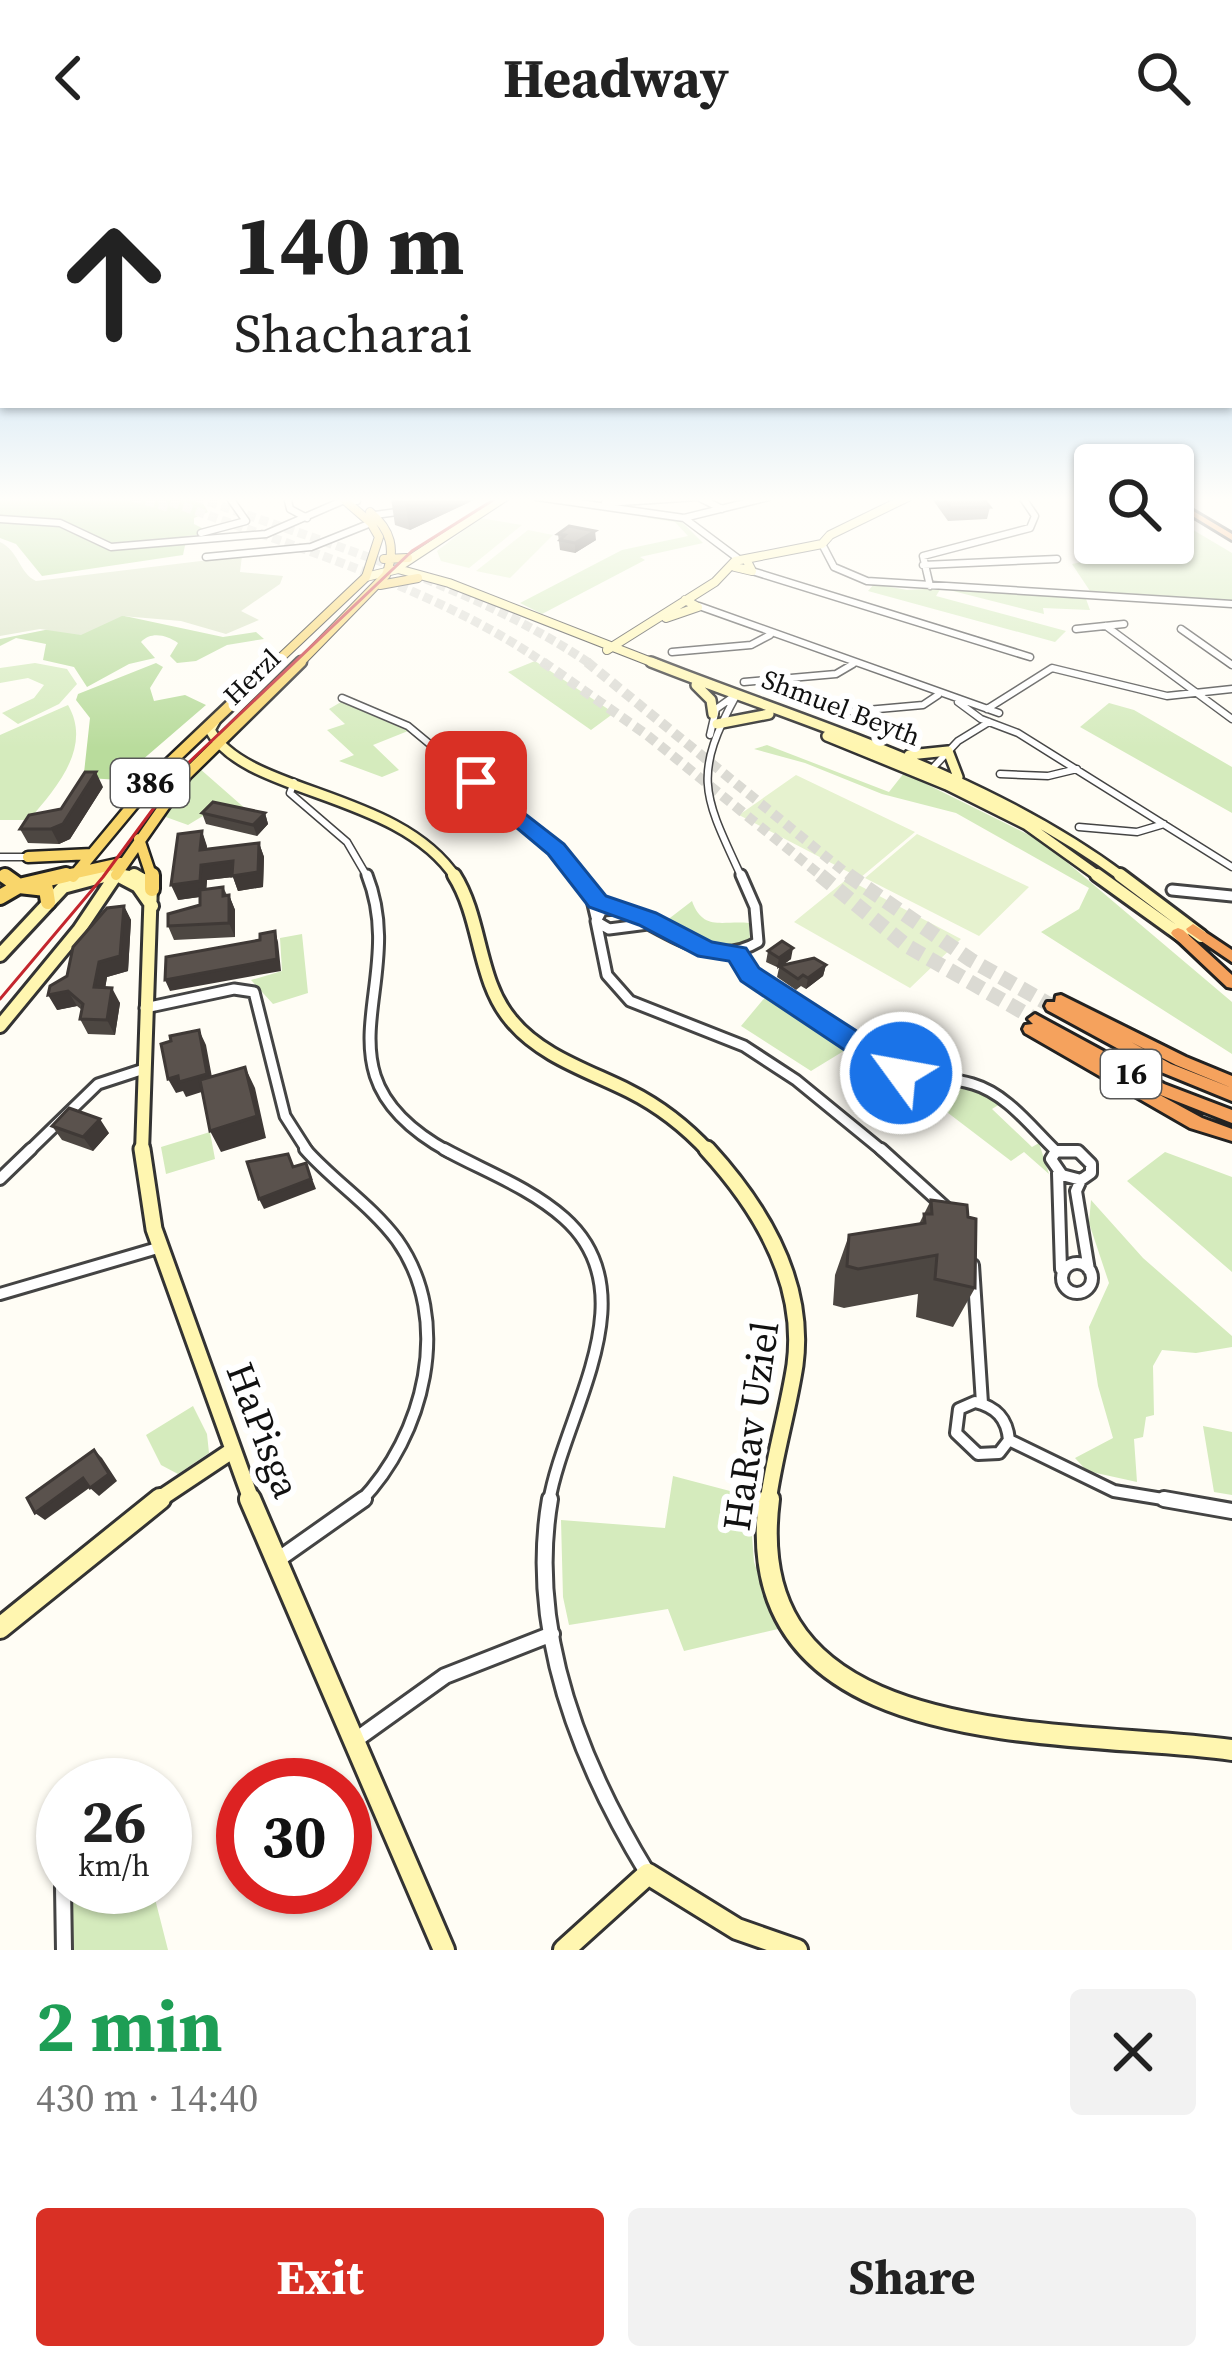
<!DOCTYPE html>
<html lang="en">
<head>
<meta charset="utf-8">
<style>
	body { margin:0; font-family:"Source Serif 4",serif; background:#f2f2f2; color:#222; height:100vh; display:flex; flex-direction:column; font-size:45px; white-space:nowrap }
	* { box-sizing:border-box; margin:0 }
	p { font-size:39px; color:#767676 }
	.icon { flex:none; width:66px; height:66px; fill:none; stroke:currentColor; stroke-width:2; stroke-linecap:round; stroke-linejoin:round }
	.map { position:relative; height:1794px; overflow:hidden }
	.side { display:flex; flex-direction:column; background:#fff; flex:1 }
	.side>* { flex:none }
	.banner { position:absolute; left:0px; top:0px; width:1233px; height:252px; box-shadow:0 3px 9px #0004; background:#fff; color:#222; overflow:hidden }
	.controls { position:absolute; left:1074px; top:288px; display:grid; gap:24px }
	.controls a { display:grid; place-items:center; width:120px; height:120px; border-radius:12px; background:#fff; box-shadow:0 3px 9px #0004; font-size:60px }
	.speed { position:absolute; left:36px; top:1602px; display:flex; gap:24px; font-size:60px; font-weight:700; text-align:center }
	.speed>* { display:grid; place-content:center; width:156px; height:156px; border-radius:50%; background:#fff; box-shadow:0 3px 9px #0004; line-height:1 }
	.speed small { font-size:30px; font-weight:400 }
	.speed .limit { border:18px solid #d22; background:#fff; color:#111 }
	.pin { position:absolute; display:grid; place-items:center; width:102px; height:102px; color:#fff; margin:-51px; border-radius:24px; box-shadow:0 6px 18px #0006 }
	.me { position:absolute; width:132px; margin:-66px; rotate:302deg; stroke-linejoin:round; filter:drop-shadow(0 0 9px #0008) }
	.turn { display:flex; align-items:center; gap:42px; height:252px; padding:0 36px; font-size:54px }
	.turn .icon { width:156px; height:156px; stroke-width:2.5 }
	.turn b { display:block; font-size:84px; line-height:102px }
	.round { display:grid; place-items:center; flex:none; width:126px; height:126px; border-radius:12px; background:#f2f2f2 }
	.summary { display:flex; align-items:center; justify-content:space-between; height:204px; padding:0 36px }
	h1 { font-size:72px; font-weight:700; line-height:90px; color:#1e9e55 }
	.cta { display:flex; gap:24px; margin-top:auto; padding:24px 36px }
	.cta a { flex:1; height:138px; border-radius:12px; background:#d93025; color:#fff; font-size:48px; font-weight:700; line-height:138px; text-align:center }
	.cta a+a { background:#f2f2f2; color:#222 }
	header { display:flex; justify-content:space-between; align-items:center; height:156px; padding:0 36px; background:#fff; font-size:54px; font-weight:700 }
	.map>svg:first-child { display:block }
	.green { fill:#d5ebbd }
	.forest { fill:#b9dc9c }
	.cemetery { fill:#d9e3c4 }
	.pitch { fill:#e6f2cf }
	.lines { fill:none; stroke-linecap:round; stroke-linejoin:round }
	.highway-tunnel-far2 { stroke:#dbdad3; stroke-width:9; stroke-dasharray:9 4.5; stroke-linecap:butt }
	.highway-tunnel-far1 { stroke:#dbdad3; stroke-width:10; stroke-dasharray:10 6; stroke-linecap:butt }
	.highway-tunnel { stroke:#dbdad3; stroke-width:15; stroke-dasharray:15 8; stroke-linecap:butt }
	.street-far3-casing { stroke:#444; stroke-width:9 }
	.street-far2-casing { stroke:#444; stroke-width:15 }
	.street-far1-casing { stroke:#444; stroke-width:16 }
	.street-casing { stroke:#444; stroke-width:20 }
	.secondary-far4-casing { stroke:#333; stroke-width:10 }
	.secondary-far3-casing { stroke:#333; stroke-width:14 }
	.secondary-far2-casing { stroke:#333; stroke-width:18 }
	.secondary-far1-casing { stroke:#333; stroke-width:21 }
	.secondary-casing { stroke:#333; stroke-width:26 }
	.primary-far2-casing { stroke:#222; stroke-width:10 }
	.primary-far1-casing { stroke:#222; stroke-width:15 }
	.primary-casing { stroke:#222; stroke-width:20 }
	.highway-casing { stroke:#222; stroke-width:6 }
	.street-far3 { stroke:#fff; stroke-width:6 }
	.street-far2 { stroke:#fff; stroke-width:9 }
	.street-far1 { stroke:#fff; stroke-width:10 }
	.street { stroke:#fff; stroke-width:14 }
	.secondary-far4 { stroke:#fff6b0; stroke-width:8 }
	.secondary-far3 { stroke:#fff6b0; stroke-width:9 }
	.secondary-far2 { stroke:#fff6b0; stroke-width:12 }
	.secondary-far1 { stroke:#fff6b0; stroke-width:15 }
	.secondary { stroke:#fff6b0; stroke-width:20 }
	.primary-far2 { stroke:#f9d66b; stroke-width:8 }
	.primary-far1 { stroke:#f9d66b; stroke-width:10 }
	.primary { stroke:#f9d66b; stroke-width:14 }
	.highway { fill:#f5a25d; fill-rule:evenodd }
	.tram { stroke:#c4262e; stroke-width:3 }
	.wall { fill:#4d4742 }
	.shaded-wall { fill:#3f3936 }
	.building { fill:#5a524d; stroke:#3f3936; stroke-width:3 }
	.route { fill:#1a73e8; stroke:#114b97; stroke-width:3 }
	.labels { text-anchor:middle; stroke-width:12; stroke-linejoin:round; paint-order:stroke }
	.far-street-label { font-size:27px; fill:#111; stroke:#fff }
	.shield { fill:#fff; stroke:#585858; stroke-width:3 }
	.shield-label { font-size:30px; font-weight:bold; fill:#111 }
	.near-street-label { font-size:39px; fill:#111; stroke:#fff }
</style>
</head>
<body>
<header><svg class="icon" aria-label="back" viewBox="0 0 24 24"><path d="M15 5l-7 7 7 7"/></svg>Headway<svg class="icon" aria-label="search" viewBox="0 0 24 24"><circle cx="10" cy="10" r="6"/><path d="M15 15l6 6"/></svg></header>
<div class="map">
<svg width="1232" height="1794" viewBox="0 0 1232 1794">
	<rect width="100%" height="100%" fill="#fffdf5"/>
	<!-- green -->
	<path class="green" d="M650 359 680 364 703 387 640 401 645 404 542 458 520 447 622 394 688 380 675 366 647 362Z
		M1173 362 1232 397V444L1090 435 1072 408 1093 404 1089 399 1100 393 1123 395 1125 387H1173Z
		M874 428 907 434 941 432 936 440 1066 475 1055 486 868 435Z
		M945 433 1086 443 1090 454 1043 452 1044 458Z
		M535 505 614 557 591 574 508 516Z
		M35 507 67 513 77 528 59 548 18 568 2 557 34 542 44 529 28 522 0 527V512Z
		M341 546 408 575 373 589 399 614 382 621 339 605 354 599 327 574 345 568 329 553Z
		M1109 547 1134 554 1232 611V657L1080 571Z
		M68 549C93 592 55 633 29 664H0V579Z
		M767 589 889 636 904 617 1043 686 1232 846V898L1041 776 1079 753 1089 732 956 657 882 638 805 607 754 593Z
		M199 612 256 662 211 655 188 669 163 660Z
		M692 745C703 776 723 764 749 767L750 783C722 803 691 779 666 765Z
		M302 778 308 837 273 848 251 824 282 815 280 782Z
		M767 839 847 893 811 915 741 870Z
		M956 931 984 936 1000 948 992 953 1032 991 1039 987 1049 1018 1024 996 1011 1005 918 934Z
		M210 976 215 1003 166 1018 161 991Z
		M1165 996 1232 1021V1116L1127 1025Z
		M1091 1044 1143 1102 1232 1180V1191L1196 1197 1162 1194 1153 1210 1154 1259 1146 1261 1143 1281 1134 1283 1137 1326 1087 1315 1075 1302 1113 1282 1098 1230 1089 1171 1109 1127 1089 1067Z
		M193 1250 207 1278 209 1297 178 1318 161 1309 146 1279Z
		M1203 1270 1232 1276V1339L1214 1336Z
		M673 1320 749 1340 754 1406 778 1473 684 1495 668 1453 569 1469 563 1441 561 1364 665 1372Z
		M70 1731H152L168 1794H72Z"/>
	<!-- forest -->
	<path class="forest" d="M0 341 201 344 208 356 194 362V368L202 372 199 379 187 380 183 399 42 420 16 388 0 382Z
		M120 459 223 481 256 476 264 483 227 489 196 505 177 507 170 500 178 487C167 479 151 475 141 486L155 502 129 508 87 531 74 511 43 504 46 488 16 482 0 490V483Z
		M156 507 163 511 150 532 154 545 185 539 206 549 119 624 89 622 84 617 90 562 76 544 78 538Z"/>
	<!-- cemetery -->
	<path class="cemetery" d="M0 386C19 395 19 417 36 425L242 400 240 416 283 420 280 428 241 455 259 464 226 478 181 465 122 460 81 479 40 473 0 480Z"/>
	<!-- pitch -->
	<path class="pitch" d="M480 362 522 369 469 412 441 405 437 395Z
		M528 374 553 379 510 422 476 415Z
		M796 619 915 676 860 722 739 659Z
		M917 678 1029 731 979 780 865 722Z
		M847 723 961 783 910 832 794 766Z"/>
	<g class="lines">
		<!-- highway-tunnel-far2 -->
		<path class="highway-tunnel-far2" d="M133 341 168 351
			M158 341C288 390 433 429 547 509
			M196 341C329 389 473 428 592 509"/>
		<!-- highway-tunnel-far1 -->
		<path class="highway-tunnel-far1" d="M543 506 647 579 824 722
			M587 506 852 722"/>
		<!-- highway-tunnel -->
		<path class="highway-tunnel" d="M820 719 907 790 1035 863
			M848 719 971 804 1052 850"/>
		<!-- street-far3 casing -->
		<g class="street-far3-casing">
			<path id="street-far3" d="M287 341 290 353 307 362
				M537 341 684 362 769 341
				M605 347 698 341 722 353
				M375 359 404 355
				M684 362 740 404
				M0 363 60 367 111 391 266 378 342 345H357
				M201 377 246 365 229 341
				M822 388 834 411 867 425 1232 448
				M206 401 311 391 371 367
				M923 409 1057 403
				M752 415 1030 501
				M930 430 923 400 1030 372 1035 360 1022 341
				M699 450 999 557
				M1106 470 1232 563
				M1076 473 1124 468
				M1181 473 1232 509
				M672 496 751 489 770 479
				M744 526 836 518 853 508
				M737 538C691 621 704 640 742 722
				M342 542 408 570 556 693 578 722
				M958 546 981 563 1018 577 1232 711
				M987 553 1052 512 1167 540 1232 533
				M833 557 923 549 938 539
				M710 579 716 553 737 538
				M929 616 958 585 989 566
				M1000 618 1048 620 1077 613
				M294 626 290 637 347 686 368 722
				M1079 671 1137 676 1164 668
				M0 701H28"/>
		</g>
		<!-- street-far2 casing -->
		<g class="street-far2-casing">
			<path id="street-far2" d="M367 719C411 830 305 917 449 996
				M576 719 591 740 596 761
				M1172 734 1232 740
				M596 765 607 819 630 845 744 890 796 924 884 996
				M596 765 602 754 618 753C663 771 710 815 758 786L755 751 741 719
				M597 766 609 773 648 768
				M737 798 750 819 888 910C916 923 945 919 973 928 1007 938 1031 971 1056 995
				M145 852 234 833 254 836 285 960 308 996
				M28 996 98 928 144 913
				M1055 996H1079"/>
		</g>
		<!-- street-far1 casing -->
		<g class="street-far1-casing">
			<path id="street-far1" d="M305 993C333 1025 371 1049 397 1084 454 1164 424 1280 360 1346
				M444 993C484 1015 529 1031 564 1062 650 1138 564 1257 549 1346
				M881 993 946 1052
				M1056 995H1078L1091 1008V1017L1081 1024 1062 1019 1051 1003Z
				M1058 1017 1061 1113
				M0 1023 31 993
				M1081 1024 1076 1035 1089 1114
				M1062 1122a15 15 0 1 1 30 0a15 15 0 1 1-30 0Z
				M973 1109 982 1247
				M0 1138 161 1091
				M975 1246C996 1251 1007 1262 1009 1284L999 1297 978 1298 956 1277 959 1253Z
				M1009 1284 1114 1335 1181 1346"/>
		</g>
		<!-- street casing -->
		<g class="street-casing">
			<path id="street" d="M550 1343C527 1476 580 1607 648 1718
				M1164 1343 1232 1355
				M276 1405 364 1343
				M357 1583 445 1520 552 1478
				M63 1689V1719
				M63 1731 64 1794"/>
		</g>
		<!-- secondary-far4 casing -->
		<g class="secondary-far4-casing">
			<path id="secondary-far4" d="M403 408 505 341
				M735 411 752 415 747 405
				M366 421 398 413 449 427 659 509
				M666 462 698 451 685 444
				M607 494 715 426 735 405 822 388 830 379 908 341"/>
		</g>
		<!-- secondary-far3 casing -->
		<g class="secondary-far3-casing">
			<path id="secondary-far3" d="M651 506C811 569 985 618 1124 722
				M696 529 711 544 713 558
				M215 565 210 574C245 639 399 635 456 722
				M717 568 769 558
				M827 580 947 629 1027 669 1101 722
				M909 599 948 595 958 621
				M119 720 124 722
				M94 722 121 718 142 722"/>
		</g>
		<!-- secondary-far2 casing -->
		<g class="secondary-far2-casing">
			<path id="secondary-far2" d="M134 719 151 729 142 996
				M454 719C482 763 477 824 511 864 540 900 589 915 629 935 659 950 686 971 709 996
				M1097 719 1183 781
				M1120 719 1201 780
				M119 720 138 730 152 750
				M63 731 108 719
				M0 799 68 726
				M0 870 79 774 116 719"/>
		</g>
		<!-- secondary-far1 casing -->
		<g class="secondary-far1-casing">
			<path id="secondary-far1" d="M142 993 154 1073 252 1346
				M707 993C761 1052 806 1126 795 1209 788 1255 774 1300 768 1346
				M155 1346 230 1296"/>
		</g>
		<!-- secondary casing -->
		<g class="secondary-casing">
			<path id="secondary" d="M250 1343 444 1794
				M769 1343C736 1602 1068 1571 1232 1594
				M0 1472 160 1343
				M564 1794 648 1718 737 1773 797 1794"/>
		</g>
		<!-- primary-far2 casing -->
		<g class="primary-far2-casing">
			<path id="primary-far2" d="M384 403 408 402
				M380 429 418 422
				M273 509 366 421 379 381 371 367 341 341
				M298 509 386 419C396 393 391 374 370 356"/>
		</g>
		<!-- primary-far1 casing -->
		<g class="primary-far1-casing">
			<path id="primary-far1" d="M139 683 152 722
				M28 701 92 698
				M116 719 186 619 301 506
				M73 721 161 615 276 506
				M53 722 121 707"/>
		</g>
		<!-- primary casing -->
		<g class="primary-casing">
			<path id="primary" d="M152 719V733
				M5 720 19 730 46 733 48 746
				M0 741 19 730 66 719"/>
		</g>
		<!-- highway casing -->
		<g class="highway-casing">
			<path id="highway" d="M1173 343 1232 378V384L1173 348Z
				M1193 768 1232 794V806L1188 776 1186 773Z
				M1178 772 1183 774 1232 819V832L1227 831 1173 780 1171 777 1173 774Z
				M1061 839 1186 901 1232 920V932L1176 909 1131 886 1171 908 1232 932V945L1161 916 1047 854 1045 850 1047 846H1055L1056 840Z
				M1035 858 1164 928 1232 954V967L1158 938 1202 962 1232 973V985L1190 972 1025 877 1023 873 1025 869 1033 868 1028 863Z"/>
		</g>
		<!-- street-far3 -->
		<use href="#street-far3" class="street-far3"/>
		<!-- street-far2 -->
		<use href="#street-far2" class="street-far2"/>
		<!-- street-far1 -->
		<use href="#street-far1" class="street-far1"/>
		<!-- street -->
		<use href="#street" class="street"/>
		<!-- secondary-far4 -->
		<use href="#secondary-far4" class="secondary-far4"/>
		<!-- secondary-far3 -->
		<use href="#secondary-far3" class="secondary-far3"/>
		<!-- secondary-far2 -->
		<use href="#secondary-far2" class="secondary-far2"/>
		<!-- secondary-far1 -->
		<use href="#secondary-far1" class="secondary-far1"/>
		<!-- secondary -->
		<use href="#secondary" class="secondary"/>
		<!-- primary-far2 -->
		<use href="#primary-far2" class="primary-far2"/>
		<!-- primary-far1 -->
		<use href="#primary-far1" class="primary-far1"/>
		<!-- primary -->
		<use href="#primary" class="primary"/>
		<!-- highway -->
		<use href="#highway" class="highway"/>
		<!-- tram -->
		<path class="tram" d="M0 843 103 721 184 611 412 395 498 341"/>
	</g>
	<!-- wall -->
	<path class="wall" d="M934 341H982L990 351 987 363 948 365 933 344Z
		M391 342 476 343 410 374 395 369Z
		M558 378 596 384 575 397 560 394Z
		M103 631 70 683 59 688 28 687 20 673Z
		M202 657H265L268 668 257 680 206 668Z
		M202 675 207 693 259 687 264 701 263 731 238 735 233 721 207 724 206 733 223 731 227 739H229L235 754V781L174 784 168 770 200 749V741L178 744Z
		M124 750 131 764 128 815 107 821 105 832 120 847 115 879 88 878 80 863 82 854 77 850 57 854Z
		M768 795 791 803 783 809H826L823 820 806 833 801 830 796 834 777 821 779 812 766 806Z
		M52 970 109 977 93 995 62 984Z
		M931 1044 975 1132 953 1171 916 1161 918 1138 844 1152 833 1149 835 1119 849 1079 919 1068Z"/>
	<!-- shaded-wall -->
	<path class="shaded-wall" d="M419 341H476V343L410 374 405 347Z
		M595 375 596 384 575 397V387Z
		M96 616 103 631 70 683 59 688 51 673Z
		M265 657 268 668 257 680 253 669Z
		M202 675 207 690 206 709 259 687 264 701 263 731 238 735 233 721 207 724 206 740 178 744 171 729Z
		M229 739 235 754V781L229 767Z
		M124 750 131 764 128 815 107 821 103 846 94 831 99 806Z
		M275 775 278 786 281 815 170 835 165 824 277 803Z
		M793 792 791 803 777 813 779 802Z
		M826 809 823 820 806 833 808 822Z
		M112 832 120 847 115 879 107 864Z
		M68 835 77 850 57 854 48 839Z
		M199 874 206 889 214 932 186 941 183 935 176 937 168 923 178 920Z
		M245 911 255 932 266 982 221 996 210 975Z
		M100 963 109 977 93 995 83 981Z
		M306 1007 316 1033 264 1053 259 1043Z
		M94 1294 102 1302 117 1325 99 1340 90 1332Z
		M83 1322 92 1330 45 1364 35 1357Z"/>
	<!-- building -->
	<path class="building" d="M393 341H419L405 347 391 342Z
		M943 341H982L990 351 951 352Z
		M569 370 595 375 575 387 560 384 565 379 558 378Z
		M85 616H96L63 668 51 673H20L29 659 61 653Z
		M213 646 265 657 253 669 202 657Z
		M202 675 200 694 259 687 258 716 232 720 233 705 201 709 200 725 171 729 178 678Z
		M223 731V740L229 739V767L168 770V758L200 749V734Z
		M124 750 120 800 99 806 94 831 112 832 107 864 80 863 83 848 68 835 48 839 50 830 67 820 73 791 107 752Z
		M275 775 277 803 165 824 166 801 260 784V778Z
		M782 785 793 792 779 802 768 795Z
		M814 802 826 809 808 822 803 819 798 823 779 810Z
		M199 874 207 918 179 926 178 920 168 923 161 888 171 885 170 880Z
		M245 911 257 960 210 975 200 924Z
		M69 952 100 963 83 981 52 970Z
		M288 998 293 1011 306 1007 311 1023 259 1043 247 1006Z
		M931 1044 967 1049 968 1061 976 1063 975 1132 935 1123 937 1099 858 1113 847 1110 849 1079 925 1067 924 1058H932Z
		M94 1294 109 1318 90 1332 83 1322 35 1357 27 1342Z"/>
	<!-- sky -->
	<linearGradient id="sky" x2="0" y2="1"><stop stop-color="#95c6ee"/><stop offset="0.58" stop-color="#fffefa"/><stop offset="1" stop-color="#fffefa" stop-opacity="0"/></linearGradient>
	<rect width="1232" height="592" fill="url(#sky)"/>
	<!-- route -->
	<path class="route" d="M476 620 564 688 606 740 656 757 712 786 746 792 759 812 911 910 915 917 911 925H891L741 825 729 805 698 800 639 769 589 751 548 698 468 631V622Z"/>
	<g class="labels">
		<!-- far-street labels -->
		<g class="far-street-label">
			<text transform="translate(252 521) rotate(-44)" y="9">Herzl</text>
			<text transform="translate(841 552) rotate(21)" y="9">Shmuel Beyth</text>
		</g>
		<!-- shield labels -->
		<g class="shield">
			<rect x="111" y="603" width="78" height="48" rx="9"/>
			<rect x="1101" y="894" width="60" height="48" rx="9"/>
		</g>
		<g class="shield-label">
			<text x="150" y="637">386</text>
			<text x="1131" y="928">16</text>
		</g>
		<!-- near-street labels -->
		<g class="near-street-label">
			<text transform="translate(750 1270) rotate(-82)" y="14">HaRav Uziel</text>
			<text transform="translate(264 1274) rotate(69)" y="14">HaPisga</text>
		</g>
	</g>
</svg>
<div class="controls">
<a><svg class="icon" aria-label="search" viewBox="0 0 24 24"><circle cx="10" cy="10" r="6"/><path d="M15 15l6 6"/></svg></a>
</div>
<div class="speed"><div>26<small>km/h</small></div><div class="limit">30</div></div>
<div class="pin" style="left:476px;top:626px;background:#d93025"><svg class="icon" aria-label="arrive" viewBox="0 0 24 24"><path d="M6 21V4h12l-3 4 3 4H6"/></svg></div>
<svg class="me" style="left:901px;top:917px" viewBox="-20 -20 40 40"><circle r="17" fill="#1a73e8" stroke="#fff" stroke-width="3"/><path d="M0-11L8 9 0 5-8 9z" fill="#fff"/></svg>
<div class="banner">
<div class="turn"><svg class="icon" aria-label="ahead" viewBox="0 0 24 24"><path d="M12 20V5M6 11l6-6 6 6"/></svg><div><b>140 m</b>Shacharai</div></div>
</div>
</div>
<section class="side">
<div class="summary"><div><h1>2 min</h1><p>430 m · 14:40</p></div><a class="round"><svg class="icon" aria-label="close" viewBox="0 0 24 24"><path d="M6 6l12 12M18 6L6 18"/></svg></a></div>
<div class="cta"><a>Exit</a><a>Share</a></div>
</section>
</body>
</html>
